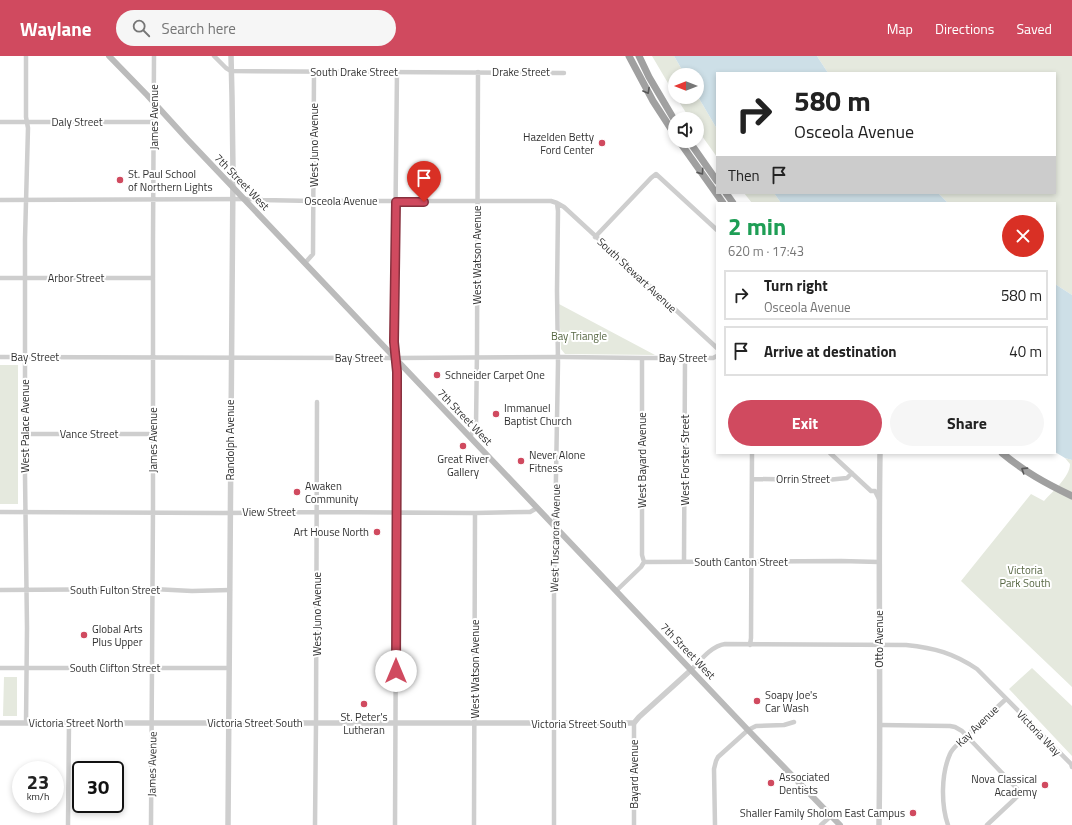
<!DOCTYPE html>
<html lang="en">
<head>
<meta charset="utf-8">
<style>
	body { margin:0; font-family:"Titillium Web",sans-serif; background:#f6f6f6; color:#222; height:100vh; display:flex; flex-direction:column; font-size:15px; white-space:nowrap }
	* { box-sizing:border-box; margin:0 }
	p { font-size:13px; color:#767676 }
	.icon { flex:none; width:22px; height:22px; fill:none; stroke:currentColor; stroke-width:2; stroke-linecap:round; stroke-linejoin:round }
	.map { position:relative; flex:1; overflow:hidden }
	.drawer { position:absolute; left:716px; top:146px; width:340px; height:252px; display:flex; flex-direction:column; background:#fff; border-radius:0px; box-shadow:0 2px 6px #0003 }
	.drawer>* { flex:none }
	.banner { position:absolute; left:716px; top:16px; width:340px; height:122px; border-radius:0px; box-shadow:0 2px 6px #0003; background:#fff; color:#222; overflow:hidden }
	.needle { width:26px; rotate:270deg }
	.tools { position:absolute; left:668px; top:12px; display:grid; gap:8px }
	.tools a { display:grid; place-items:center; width:36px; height:36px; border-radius:50%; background:#fff; box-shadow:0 2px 6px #0003; font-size:20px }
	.speed { position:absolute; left:12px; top:705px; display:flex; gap:8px; font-size:20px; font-weight:700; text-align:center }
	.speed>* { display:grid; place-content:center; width:52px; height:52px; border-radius:50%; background:#fff; box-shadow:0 2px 6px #0003; line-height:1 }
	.speed small { font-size:10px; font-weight:400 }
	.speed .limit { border:2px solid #111; border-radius:6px; background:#fff; color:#111 }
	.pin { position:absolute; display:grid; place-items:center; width:34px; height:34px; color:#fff; margin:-41px -17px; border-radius:50% 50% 50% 0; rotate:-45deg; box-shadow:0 0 4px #0007 }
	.pin .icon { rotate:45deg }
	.me { position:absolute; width:44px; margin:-22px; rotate:0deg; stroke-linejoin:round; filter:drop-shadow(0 0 3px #0008) }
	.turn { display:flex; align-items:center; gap:14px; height:84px; padding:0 12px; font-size:18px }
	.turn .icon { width:52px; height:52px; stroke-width:2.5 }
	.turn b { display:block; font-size:28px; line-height:34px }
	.then { display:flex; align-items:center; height:38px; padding:0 12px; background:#0003; gap:8px; font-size:15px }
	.round { display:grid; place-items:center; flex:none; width:42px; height:42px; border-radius:21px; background:#f6f6f6 }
	.headline { display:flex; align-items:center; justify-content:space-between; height:68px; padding:0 12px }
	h1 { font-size:24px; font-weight:700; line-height:30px; color:#1e9e55 }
	.primary-button { display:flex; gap:8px; margin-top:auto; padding:8px 12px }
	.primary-button a { flex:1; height:46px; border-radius:24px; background:#d04a5f; color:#fff; font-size:16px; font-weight:700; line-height:46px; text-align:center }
	.primary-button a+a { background:#f6f6f6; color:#222 }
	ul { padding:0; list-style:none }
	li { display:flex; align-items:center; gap:12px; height:50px; margin:0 8px 6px; padding:0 4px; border:2px solid #e0e0e0; border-radius:0px }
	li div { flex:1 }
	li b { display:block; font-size:15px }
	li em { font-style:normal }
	header { display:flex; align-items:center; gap:24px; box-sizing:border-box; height:56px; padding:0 20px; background:#d04a5f; color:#fff }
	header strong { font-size:19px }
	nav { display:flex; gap:22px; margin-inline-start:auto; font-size:14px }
	.search { width:280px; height:36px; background:#f6f6f6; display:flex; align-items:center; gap:10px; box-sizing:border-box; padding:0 14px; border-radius:22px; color:#767676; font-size:15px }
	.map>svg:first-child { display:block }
	.green { fill:#e5e9de }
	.water { fill:#cddfe7 }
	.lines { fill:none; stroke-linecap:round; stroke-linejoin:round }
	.minor { stroke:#cecece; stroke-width:4.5 }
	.tertiary { stroke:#cecece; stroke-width:5.5 }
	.secondary { stroke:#bbb; stroke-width:6 }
	.trunk { stroke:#a0a0a0; stroke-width:7 }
	.oneway { stroke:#585858 }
	.route-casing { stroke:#87303e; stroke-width:10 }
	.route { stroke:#d04a5f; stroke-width:7 }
	.poi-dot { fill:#d04a5f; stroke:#fff; stroke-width:1.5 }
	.labels { text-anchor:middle; stroke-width:4; stroke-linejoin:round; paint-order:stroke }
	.street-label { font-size:11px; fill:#313131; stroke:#fff }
	.poi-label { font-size:11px; fill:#313131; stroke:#fff; text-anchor:start }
	.park-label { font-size:11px; fill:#576743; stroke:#fff }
</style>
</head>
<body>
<header>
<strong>Waylane</strong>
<div class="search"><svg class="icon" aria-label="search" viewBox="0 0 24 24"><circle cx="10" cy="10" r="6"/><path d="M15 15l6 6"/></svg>Search here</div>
<nav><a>Map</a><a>Directions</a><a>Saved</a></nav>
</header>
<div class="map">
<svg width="1072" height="769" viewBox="0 0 1072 769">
	<rect width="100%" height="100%" fill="#fff"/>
	<!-- green -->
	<path class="green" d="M652 0H674L685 19H675V39Z
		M817 0H1072V239L1055 228V147H948L938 137H1055V17H828Z
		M697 39 717 73V101L697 73V63H690L676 41H697Z
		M744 137H774L781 147H752Z
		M559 248 655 299 565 298 561 293Z
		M0 309H18V448H0Z
		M1065 402 1072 404V631L961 525 1031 438 1044 445C1052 436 1070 421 1070 408Z
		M1032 612 1072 650V700L1009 633Z
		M4 621H17V660H3Z"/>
	<!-- water -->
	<path class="water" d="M674 0H817L828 17H717V73L697 39V19H685Z
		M774 137H938L948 147H781Z
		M1055 228 1072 239V404L1065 402 1055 396Z"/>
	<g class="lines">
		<!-- minor -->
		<path class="minor" d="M214 0 226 12 231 15 564 17
			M0 66H154
			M0 144 259 143 262 144 313 145H551L557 147 564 151 717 292
			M595 181 651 122 656 118 717 174
			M305 207 313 198 314 15
			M0 222H153
			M0 301 395 302 563 301 642 302H713L717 300
			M642 302V499L644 506
			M25 378H153
			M470 381 476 369 477 295 478 16
			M830 397 871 435H875L879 443
			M753 423 827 424 847 422 852 417
			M0 456 223 457 317 456 475 457 526 456H530L537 452
			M684 506 685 302
			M0 534 153 533 192 535 230 534
			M616 535 641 511 644 506 841 505 879 506
			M750 589 751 582 752 397
			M0 612H229
			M691 614C700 605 711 590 725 588L906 589C935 592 953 597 977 613L1071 708 1072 711
			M26 667 27 572 25 420V183L28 72 26 61V0
			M634 667V769
			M880 669 950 670 955 671 962 675 1021 737 987 769
			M68 769 69 667
			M151 769 153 450V184L154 0
			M315 769 316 667 317 346
			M395 769 397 340V316L394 286 397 16
			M474 769 475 457
			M554 769V533L558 307 557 235 558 155 557 147
			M715 769 714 713 716 705 718 701 748 674 756 670 784 669 794 666
			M821 769 831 760
			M948 769C941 749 941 718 950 698 952 693 956 690 960 686L1006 643"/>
		<!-- tertiary -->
		<path class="tertiary" d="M0 667H634L639 661 691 614
			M228 769 233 115 232 40 231 0
			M879 769C881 645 878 521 880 397"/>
		<!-- secondary -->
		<path class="secondary" d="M109 0 147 39 188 84 748 674 840 769"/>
		<!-- trunk -->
		<path class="trunk" d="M629 0 653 45 675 79
			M639 0 649 21 675 65
			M679 85 723 147
			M689 85 717 125
			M726 137 733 147
			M1002 397C1025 416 1045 427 1072 440"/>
	</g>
	<!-- one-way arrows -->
	<defs><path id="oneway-chevron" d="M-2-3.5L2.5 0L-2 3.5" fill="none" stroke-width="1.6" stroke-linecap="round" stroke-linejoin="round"/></defs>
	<g class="oneway">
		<use href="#oneway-chevron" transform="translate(647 35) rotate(61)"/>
		<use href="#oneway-chevron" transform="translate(701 116) rotate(55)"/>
		<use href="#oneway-chevron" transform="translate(1024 414) rotate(-147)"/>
	</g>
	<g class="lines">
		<!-- route casing -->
		<g class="route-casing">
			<path id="route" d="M396 615 397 340V316L394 286 396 146H424"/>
		</g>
		<!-- route -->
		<use href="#route" class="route"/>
	</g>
	<!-- markers -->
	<g class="poi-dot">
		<circle cx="602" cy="87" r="4"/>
		<circle cx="120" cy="124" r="4"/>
		<circle cx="437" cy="319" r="4"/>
		<circle cx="496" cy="358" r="4"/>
		<circle cx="463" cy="390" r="4"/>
		<circle cx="521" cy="405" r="4"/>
		<circle cx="297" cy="436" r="4"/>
		<circle cx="377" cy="476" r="4"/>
		<circle cx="84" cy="579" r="4"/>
		<circle cx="757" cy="645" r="4"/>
		<circle cx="364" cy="648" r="4"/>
		<circle cx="771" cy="727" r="4"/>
		<circle cx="1045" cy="729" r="4"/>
		<circle cx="913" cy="757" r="4"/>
	</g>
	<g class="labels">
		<!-- street labels -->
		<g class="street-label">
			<text x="354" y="20">South Drake Street</text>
			<text x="521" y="20">Drake Street</text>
			<text transform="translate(154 61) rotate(-90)" y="4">James Avenue</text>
			<text x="77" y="70">Daly Street</text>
			<text transform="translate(314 89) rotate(-90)" y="4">West Juno Avenue</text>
			<text transform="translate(242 126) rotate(46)" y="4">7th Street West</text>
			<text x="341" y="149">Osceola Avenue</text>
			<text transform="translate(477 199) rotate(-90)" y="4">West Watson Avenue</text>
			<text transform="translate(637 219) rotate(43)" y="4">South Stewart Avenue</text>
			<text x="76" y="226">Arbor Street</text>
			<text x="35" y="305">Bay Street</text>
			<text x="359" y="306">Bay Street</text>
			<text x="683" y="306">Bay Street</text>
			<text transform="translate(465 361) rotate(46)" y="4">7th Street West</text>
			<text transform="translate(25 370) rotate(-90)" y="4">West Palace Avenue</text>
			<text x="89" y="382">Vance Street</text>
			<text transform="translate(153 384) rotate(-90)" y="4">James Avenue</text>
			<text transform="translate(230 384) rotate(-90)" y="4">Randolph Avenue</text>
			<text transform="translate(642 404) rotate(-90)" y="4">West Bayard Avenue</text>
			<text transform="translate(685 404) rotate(-90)" y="4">West Forster Street</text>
			<text x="803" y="427">Orrin Street</text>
			<text x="269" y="460">View Street</text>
			<text transform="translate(555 482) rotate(-89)" y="4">West Tuscarora Avenue</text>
			<text x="741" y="510">South Canton Street</text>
			<text x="115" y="538">South Fulton Street</text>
			<text transform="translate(317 558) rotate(-90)" y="4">West Juno Avenue</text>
			<text transform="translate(879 583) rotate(-90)" y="4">Otto Avenue</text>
			<text transform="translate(688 595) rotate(46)" y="4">7th Street West</text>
			<text x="115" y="616">South Clifton Street</text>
			<text transform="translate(475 613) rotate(-90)" y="4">West Watson Avenue</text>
			<text x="76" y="671">Victoria Street North</text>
			<text x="255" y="671">Victoria Street South</text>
			<text x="579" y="672">Victoria Street South</text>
			<text transform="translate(977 670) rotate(-44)" y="4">Kay Avenue</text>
			<text transform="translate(1039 677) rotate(46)" y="4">Victoria Way</text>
			<text transform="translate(152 708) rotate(-89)" y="4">James Avenue</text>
			<text transform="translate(634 718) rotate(-90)" y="4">Bayard Avenue</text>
		</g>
		<!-- poi labels -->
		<g class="poi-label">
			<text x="594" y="85" text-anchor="end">Hazelden Betty<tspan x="594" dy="13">Ford Center</tspan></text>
			<text x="128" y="122">St. Paul School<tspan x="128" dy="13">of Northern Lights</tspan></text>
			<text x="445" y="323">Schneider Carpet One</text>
			<text x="504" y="356">Immanuel<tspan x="504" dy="13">Baptist Church</tspan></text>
			<text x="529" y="403">Never Alone<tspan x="529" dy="13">Fitness</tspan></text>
			<text x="463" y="407" text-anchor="middle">Great River<tspan x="463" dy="13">Gallery</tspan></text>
			<text x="305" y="434">Awaken<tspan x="305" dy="13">Community</tspan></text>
			<text x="369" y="480" text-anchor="end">Art House North</text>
			<text x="92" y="577">Global Arts<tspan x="92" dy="13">Plus Upper</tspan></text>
			<text x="765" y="643">Soapy Joe's<tspan x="765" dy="13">Car Wash</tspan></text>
			<text x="364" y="665" text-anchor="middle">St. Peter's<tspan x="364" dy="13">Lutheran</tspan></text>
			<text x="779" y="725">Associated<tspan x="779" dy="13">Dentists</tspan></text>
			<text x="1037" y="727" text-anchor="end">Nova Classical<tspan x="1037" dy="13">Academy</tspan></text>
			<text x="905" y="761" text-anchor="end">Shaller Family Sholom East Campus</text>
		</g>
		<!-- park labels -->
		<g class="park-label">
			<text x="579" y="284">Bay Triangle</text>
			<text x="1025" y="518">Victoria<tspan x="1025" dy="13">Park South</tspan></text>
		</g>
	</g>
</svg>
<div class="tools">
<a><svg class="needle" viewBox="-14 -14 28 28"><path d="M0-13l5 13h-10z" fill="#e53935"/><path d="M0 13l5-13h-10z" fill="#767676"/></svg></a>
<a><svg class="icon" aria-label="sound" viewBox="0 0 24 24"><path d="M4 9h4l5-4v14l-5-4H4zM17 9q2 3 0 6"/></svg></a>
</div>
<div class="speed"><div>23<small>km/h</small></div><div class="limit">30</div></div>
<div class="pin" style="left:424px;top:146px;background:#d93025"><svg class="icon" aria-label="arrive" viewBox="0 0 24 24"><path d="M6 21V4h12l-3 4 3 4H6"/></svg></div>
<svg class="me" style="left:396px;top:615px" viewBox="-20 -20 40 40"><circle r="19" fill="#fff"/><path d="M0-13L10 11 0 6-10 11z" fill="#d04a5f"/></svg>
<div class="banner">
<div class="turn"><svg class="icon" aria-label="right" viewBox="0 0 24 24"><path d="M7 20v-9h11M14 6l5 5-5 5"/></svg><div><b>580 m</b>Osceola Avenue</div></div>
<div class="then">Then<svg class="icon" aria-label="arrive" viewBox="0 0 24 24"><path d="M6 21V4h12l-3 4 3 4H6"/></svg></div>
</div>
<section class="drawer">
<div class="headline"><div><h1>2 min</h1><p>620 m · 17:43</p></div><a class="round" style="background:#d93025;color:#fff"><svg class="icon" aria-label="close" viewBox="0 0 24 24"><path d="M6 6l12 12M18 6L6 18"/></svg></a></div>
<ul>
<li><svg class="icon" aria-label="right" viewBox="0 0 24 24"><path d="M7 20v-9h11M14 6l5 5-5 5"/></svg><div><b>Turn right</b><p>Osceola Avenue</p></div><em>580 m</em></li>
<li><svg class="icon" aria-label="arrive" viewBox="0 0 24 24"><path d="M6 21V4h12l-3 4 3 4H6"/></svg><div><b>Arrive at destination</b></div><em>40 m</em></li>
</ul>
<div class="primary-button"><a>Exit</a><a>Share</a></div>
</section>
</div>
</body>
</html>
